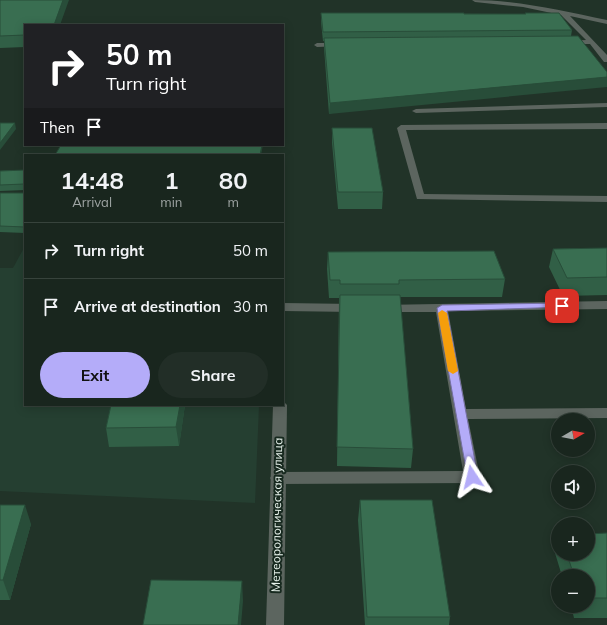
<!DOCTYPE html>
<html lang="en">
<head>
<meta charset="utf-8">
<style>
	body { margin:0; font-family:Mulish,sans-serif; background:#222e27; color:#f1f3f6; height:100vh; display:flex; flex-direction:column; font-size:15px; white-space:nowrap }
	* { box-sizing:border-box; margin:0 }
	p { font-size:13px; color:#9fa5a4 }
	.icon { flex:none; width:22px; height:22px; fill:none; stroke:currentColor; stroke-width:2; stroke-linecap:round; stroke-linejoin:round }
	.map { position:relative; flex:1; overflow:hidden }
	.panel { position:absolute; left:24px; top:154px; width:260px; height:252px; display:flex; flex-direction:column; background:#19261e; border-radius:0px; box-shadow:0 2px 10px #0003,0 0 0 1px #37433c }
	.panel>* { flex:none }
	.hud { position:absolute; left:24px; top:24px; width:260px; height:122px; border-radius:0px; box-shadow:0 2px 10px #0003,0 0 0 1px #37433c; background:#202124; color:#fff; overflow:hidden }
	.needle { width:26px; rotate:80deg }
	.buttons { position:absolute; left:551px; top:413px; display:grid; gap:8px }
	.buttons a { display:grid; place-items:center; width:44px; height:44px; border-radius:50%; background:#19261e; box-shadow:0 2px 10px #0003,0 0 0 1px #37433c; font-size:20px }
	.pin { position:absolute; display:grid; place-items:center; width:34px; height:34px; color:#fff; margin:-17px; border-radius:8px; box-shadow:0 2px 6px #0006 }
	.me { position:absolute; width:44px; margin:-22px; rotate:350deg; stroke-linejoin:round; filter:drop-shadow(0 0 3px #0008) }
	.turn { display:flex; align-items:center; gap:14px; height:84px; padding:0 16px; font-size:18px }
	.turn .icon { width:52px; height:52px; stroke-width:2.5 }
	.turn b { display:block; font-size:28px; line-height:34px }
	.then { display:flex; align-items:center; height:38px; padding:0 16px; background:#0003; gap:8px; font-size:15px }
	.eta { display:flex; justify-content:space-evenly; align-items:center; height:68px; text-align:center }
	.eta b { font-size:24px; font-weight:700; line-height:28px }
	.primary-button { display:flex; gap:8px; margin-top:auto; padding:8px 16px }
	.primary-button a { flex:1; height:46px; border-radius:24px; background:#b4acf9; color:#111; font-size:16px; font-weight:700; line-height:46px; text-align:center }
	.primary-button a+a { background:#222e27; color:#f1f3f6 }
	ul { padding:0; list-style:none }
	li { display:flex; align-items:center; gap:12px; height:56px; padding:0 16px; border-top:1px solid #37433c }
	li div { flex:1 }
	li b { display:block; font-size:15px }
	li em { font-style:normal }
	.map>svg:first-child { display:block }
	.built { fill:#253f31 }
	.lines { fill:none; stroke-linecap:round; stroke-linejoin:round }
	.lane { fill:#5c655f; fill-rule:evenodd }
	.street { fill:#5c655f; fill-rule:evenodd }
	.wall { fill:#315f46 }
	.shaded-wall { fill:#284d39 }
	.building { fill:#396e51; stroke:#284d39 }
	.route { fill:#b4acf9; stroke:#7570a2 }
	.slow { fill:#f59e0b }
	.labels { text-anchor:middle; stroke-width:4; stroke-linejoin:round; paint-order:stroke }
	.near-street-label { font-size:12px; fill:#e8f3ec; stroke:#17291f }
</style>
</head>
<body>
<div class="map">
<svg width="607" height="625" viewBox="0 0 607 625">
	<rect width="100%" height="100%" fill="#213328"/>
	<!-- built -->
	<path class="built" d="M25 246V405H259L255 503 0 491V268H13Z"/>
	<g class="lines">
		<!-- lane -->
		<path class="lane" d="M472 0C518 0 562 11 607 20V24L570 16 607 55V62H604L590 44H566L565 43 568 41 586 40 561 15 523 7 475 2Z
			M340 43 342 44V46L317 47 314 45 317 43Z
			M607 103V107L416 113 412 111 416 109Z
			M607 123V129L406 130 424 194 607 196V202L417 199 397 128 401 125Z
			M607 301V309L448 311 466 409 607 408V418L468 419 480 477 477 481 472 483 278 484 273 482 270 478 273 474 278 472 463 471 436 312H385L381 311 379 308 381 305Z
			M283 303 354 304 358 305 360 308 358 311 354 312 283 311Z"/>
		<!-- street -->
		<path class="street" d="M283 401 287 405 284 625H266L273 405H283Z"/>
	</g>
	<!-- wall -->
	<path class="wall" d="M0 0 25 25V47L0 48Z
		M321 13 525 14V13L572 30 571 36 329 114 324 48V41H323L321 22Z
		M332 128 383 192 382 209H338L332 143Z
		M25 170V190L0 191V171Z
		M25 192V233L0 232V193H24Z
		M607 248V295L563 296 549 267 553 249Z
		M328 252 505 279 502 297H400L413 449 411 468 337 466 339 298H329L327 269Z
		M111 405H185L179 446 109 447 106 428Z
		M360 500 450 617 449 625H365L358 520Z
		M0 505 31 524 10 600H0Z
		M607 533V618H574L571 606H588V576H562L555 553 558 543V554H588Z"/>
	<!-- shaded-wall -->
	<path class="shaded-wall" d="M63 0H69L60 25H54Z
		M607 77V87L329 114 330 103Z
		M15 123 16 129 0 150V143Z
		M262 145H263L261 155H260Z
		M180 405H185L179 446 176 427Z
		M25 505 31 524 10 600 3 580Z
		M242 581 243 601 241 625H238Z"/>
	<!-- building -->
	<path class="building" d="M0 0H63L54 25H25V35L0 36Z
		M321 13H464V14H526L525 13H559L572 30 323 32Z
		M578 36 607 72V77L330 103 324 38Z
		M0 123H15L0 143Z
		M332 128H372L383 192H338Z
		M61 145H262L260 155H55Z
		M25 170V191L24 184 0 185V171Z
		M25 192V227L0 226V193H24Z
		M607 248V277L567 278 553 249Z
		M494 251 505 279 399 280V284H340V280H330L328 252Z
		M340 295H400L413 449 337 447Z
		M111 405H180L176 427 106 428Z
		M360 500H432L450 617H367Z
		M0 505H25L3 580H0Z
		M607 533V598H588V576H574L567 554H588V534Z
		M151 580 242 581 238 625H143Z"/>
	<!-- route -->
	<path class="route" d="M562 303 566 306 565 307 447 311 478 477 476 480 472 481 468 480 437 308 442 305Z"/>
	<!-- slow -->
	<path class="slow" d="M442 310 447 313 458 371 453 374 448 371 438 313Z"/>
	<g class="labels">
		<!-- near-street labels -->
		<g class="near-street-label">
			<text transform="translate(277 515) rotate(-89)" y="4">Метеорологическая улица</text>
		</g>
	</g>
</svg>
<div class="buttons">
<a><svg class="needle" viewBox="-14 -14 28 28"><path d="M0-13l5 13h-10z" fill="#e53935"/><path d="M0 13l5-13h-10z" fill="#9fa5a4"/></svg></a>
<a><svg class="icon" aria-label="sound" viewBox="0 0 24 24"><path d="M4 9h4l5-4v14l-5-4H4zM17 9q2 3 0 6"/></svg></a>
<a>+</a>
<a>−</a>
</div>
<div class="pin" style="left:562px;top:306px;background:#d93025"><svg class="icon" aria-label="arrive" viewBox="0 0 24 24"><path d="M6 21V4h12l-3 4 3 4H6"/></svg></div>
<svg class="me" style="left:472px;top:477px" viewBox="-20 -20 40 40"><path d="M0-17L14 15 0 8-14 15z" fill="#b4acf9" stroke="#fff" stroke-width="4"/></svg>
<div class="hud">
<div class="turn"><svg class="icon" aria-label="right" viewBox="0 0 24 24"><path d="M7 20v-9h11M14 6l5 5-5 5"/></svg><div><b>50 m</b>Turn right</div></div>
<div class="then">Then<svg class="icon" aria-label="arrive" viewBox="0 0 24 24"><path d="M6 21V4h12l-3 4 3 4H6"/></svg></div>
</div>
<section class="panel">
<div class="eta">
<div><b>14:48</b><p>Arrival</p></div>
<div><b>1</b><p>min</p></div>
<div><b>80</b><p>m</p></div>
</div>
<ul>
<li><svg class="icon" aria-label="right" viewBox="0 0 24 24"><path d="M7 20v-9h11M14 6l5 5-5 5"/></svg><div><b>Turn right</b></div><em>50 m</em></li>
<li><svg class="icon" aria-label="arrive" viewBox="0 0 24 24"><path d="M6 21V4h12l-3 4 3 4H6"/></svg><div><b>Arrive at destination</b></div><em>30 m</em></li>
</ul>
<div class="primary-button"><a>Exit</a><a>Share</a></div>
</section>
</div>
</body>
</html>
